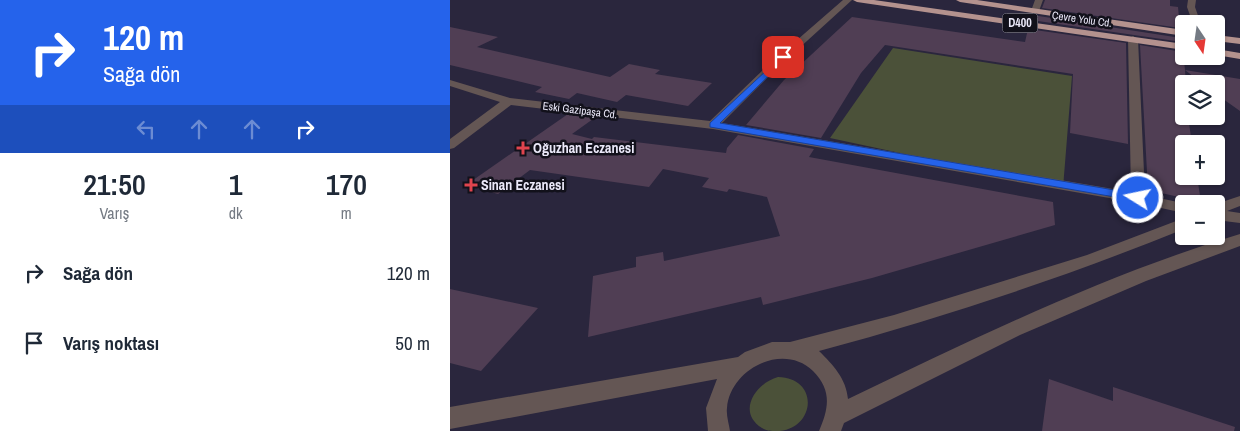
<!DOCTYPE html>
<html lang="tr">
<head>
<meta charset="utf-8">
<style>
	body { margin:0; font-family:"Archivo Narrow",sans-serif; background:#f2f2f3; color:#1f2937; height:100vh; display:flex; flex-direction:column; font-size:19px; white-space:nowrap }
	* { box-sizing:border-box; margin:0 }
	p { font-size:16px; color:#747a83 }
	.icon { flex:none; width:28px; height:28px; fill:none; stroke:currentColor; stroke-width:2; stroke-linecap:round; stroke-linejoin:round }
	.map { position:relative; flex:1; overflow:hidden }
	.panel { display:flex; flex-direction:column; background:#fff; width:450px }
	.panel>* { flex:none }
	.hud { background:#2563eb; color:#fff; overflow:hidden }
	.needle { width:32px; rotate:167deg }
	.controls { position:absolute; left:725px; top:15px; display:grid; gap:10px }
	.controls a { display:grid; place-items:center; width:50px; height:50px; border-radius:5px; background:#fff; box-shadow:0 1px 4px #0004; font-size:25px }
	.pin { position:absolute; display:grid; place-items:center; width:42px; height:42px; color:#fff; margin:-21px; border-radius:10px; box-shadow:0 2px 8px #0006 }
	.me { position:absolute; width:55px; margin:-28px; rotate:280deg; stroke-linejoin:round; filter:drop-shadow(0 0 4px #0008) }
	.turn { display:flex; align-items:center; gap:18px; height:105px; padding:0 20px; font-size:22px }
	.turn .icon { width:65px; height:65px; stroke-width:2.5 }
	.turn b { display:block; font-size:35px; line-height:42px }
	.lanes { display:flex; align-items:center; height:48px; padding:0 20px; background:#0003; justify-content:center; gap:25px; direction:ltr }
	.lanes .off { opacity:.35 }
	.eta { display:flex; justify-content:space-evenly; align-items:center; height:85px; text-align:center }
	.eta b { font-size:30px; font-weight:600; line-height:35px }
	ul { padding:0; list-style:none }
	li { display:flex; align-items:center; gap:15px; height:70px; padding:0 20px }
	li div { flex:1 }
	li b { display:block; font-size:19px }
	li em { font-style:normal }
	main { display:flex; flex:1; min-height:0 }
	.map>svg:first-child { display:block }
	.green { fill:#4b5139 }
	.building { fill:#503e54 }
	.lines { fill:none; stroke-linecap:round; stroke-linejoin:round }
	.minor { fill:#645654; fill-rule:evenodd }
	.highway { fill:#b4928e; fill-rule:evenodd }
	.route { fill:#2563eb; stroke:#184099 }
	.health-dot { fill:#e0444e; stroke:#12111b; stroke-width:2 }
	.labels { text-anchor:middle; stroke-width:5; stroke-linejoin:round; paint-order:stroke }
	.far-street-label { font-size:11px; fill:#ebe9f9; stroke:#12111b }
	.shield { fill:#12111b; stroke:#aaa8b6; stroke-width:1 }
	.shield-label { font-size:12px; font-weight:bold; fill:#ebe9f9 }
	.poi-label { font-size:14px; font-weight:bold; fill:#ebe9f9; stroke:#12111b; text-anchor:start }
</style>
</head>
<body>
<main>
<section class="panel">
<div class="hud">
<div class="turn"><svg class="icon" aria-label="right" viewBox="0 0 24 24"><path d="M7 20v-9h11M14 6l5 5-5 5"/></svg><div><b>120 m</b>Sağa dön</div></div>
<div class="lanes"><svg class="icon off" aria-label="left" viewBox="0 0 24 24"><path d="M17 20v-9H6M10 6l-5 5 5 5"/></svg><svg class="icon off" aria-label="ahead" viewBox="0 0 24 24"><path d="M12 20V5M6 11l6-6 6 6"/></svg><svg class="icon off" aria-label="ahead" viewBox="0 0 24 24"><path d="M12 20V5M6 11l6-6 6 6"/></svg><svg class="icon" aria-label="right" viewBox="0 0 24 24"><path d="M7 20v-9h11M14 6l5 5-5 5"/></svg></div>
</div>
<div class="eta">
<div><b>21:50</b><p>Varış</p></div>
<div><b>1</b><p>dk</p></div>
<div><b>170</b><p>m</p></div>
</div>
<ul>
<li><svg class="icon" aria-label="right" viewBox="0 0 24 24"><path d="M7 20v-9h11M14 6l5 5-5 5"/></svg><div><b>Sağa dön</b></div><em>120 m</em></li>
<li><svg class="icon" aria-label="arrive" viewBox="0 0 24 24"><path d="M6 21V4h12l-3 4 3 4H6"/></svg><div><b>Varış noktası</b></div><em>50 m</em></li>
</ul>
</section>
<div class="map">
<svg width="790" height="431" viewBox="0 0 790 431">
	<rect width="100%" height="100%" fill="#2a263d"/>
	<!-- green -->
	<path class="green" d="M443 48 622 76 613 188 380 138Z
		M328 377C371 378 365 431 326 431 321 431 317 431 312 428 286 412 306 383 328 377Z"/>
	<!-- building -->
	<path class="building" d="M595 0H720V6L728 7 730 28 592 8Z
		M582 15 731 38 732 42 581 20Z
		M402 17 575 42 578 29 676 43 678 144 620 133 623 74 435 45 411 73 371 138 296 125 334 80Z
		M0 27 48 37 27 47 160 77 179 64 210 70 205 74 262 83 238 106 176 95 167 102 127 93 119 99 85 92 92 87 0 65Z
		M690 45 733 52 735 70 790 79V111L766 94V84H753L735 70 736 84H734V116H738L742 144H734V176H747L751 202 698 190Z
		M118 114 141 116 143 119 122 134 142 139 144 137 276 153 277 148 288 135 364 149 359 157 603 202 605 225 422 278 313 305 311 297 138 337 143 276 186 267V257L213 252 214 261 330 236 317 197 279 189 277 192 252 187 259 178 213 169 199 187 80 170 48 194 16 185Z
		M0 289 88 308 31 371 0 363Z
		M599 379 663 401V387L785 427 784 431H592Z"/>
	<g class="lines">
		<!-- minor -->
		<path class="minor" d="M393 0H402L324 71 272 123 681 192 678 39 683 36 688 39 695 195 737 204H734V213L688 203 263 129 61 105 4 148 0 149V139L50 102 0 86V80L60 98 260 121 316 67Z
			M585 0H593L589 11 585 14 581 11Z
			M738 0H746L745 7 751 24H743L737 7Z
			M790 196V206L777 211 790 213V223L766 220V204Z
			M734 218V229C615 277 493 318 369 351 383 365 396 378 398 399 525 338 654 275 790 234V246L696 281 570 335 394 423 391 431H369C379 408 382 390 363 371 333 342 280 369 277 408 276 415 279 424 280 431H258L256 408 267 379 0 429V407L288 357 295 352 322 342H340L444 315 637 255Z"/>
		<!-- highway -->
		<path class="highway" d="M403 0H424L734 44V50L407 2Z
			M506 0H527L734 30V36L510 2Z
			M766 35 790 38V44L766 41Z
			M766 49 790 53V59L766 55Z"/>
	</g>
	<!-- route -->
	<path class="route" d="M333 55 337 57 336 59 270 123 688 194 693 198 688 201 260 127V123Z"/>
	<!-- markers -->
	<g class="health-dot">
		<path d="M70.5 140.5h5v5h5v5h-5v5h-5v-5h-5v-5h5z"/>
		<path d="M18.5 177.5h5v5h5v5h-5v5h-5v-5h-5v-5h5z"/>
	</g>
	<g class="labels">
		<!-- far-street labels -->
		<g class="far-street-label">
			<text transform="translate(632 19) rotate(8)" y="4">Çevre Yolu Cd.</text>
			<text transform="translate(130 110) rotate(7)" y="4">Eski Gazipaşa Cd.</text>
		</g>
		<!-- shield labels -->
		<rect class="shield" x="552.5" y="13.5" width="35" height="19" rx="4"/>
		<g class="shield-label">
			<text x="570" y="27">D400</text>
		</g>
		<!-- poi labels -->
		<g class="poi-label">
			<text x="83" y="153">Oğuzhan Eczanesi</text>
			<text x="31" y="190">Sinan Eczanesi</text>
		</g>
	</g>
</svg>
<div class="controls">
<a><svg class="needle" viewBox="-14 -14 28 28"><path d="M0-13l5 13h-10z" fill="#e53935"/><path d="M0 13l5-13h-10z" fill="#747a83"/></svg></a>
<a><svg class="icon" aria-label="layers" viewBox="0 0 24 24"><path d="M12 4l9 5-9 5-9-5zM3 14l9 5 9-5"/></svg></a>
<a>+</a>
<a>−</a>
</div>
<div class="pin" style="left:333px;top:57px;background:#d93025"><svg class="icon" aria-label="arrive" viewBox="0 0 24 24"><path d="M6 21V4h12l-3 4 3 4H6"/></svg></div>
<svg class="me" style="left:688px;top:198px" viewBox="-20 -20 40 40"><circle r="17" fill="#2563eb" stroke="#fff" stroke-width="3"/><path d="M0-11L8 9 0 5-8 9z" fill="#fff"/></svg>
</div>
</main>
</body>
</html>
